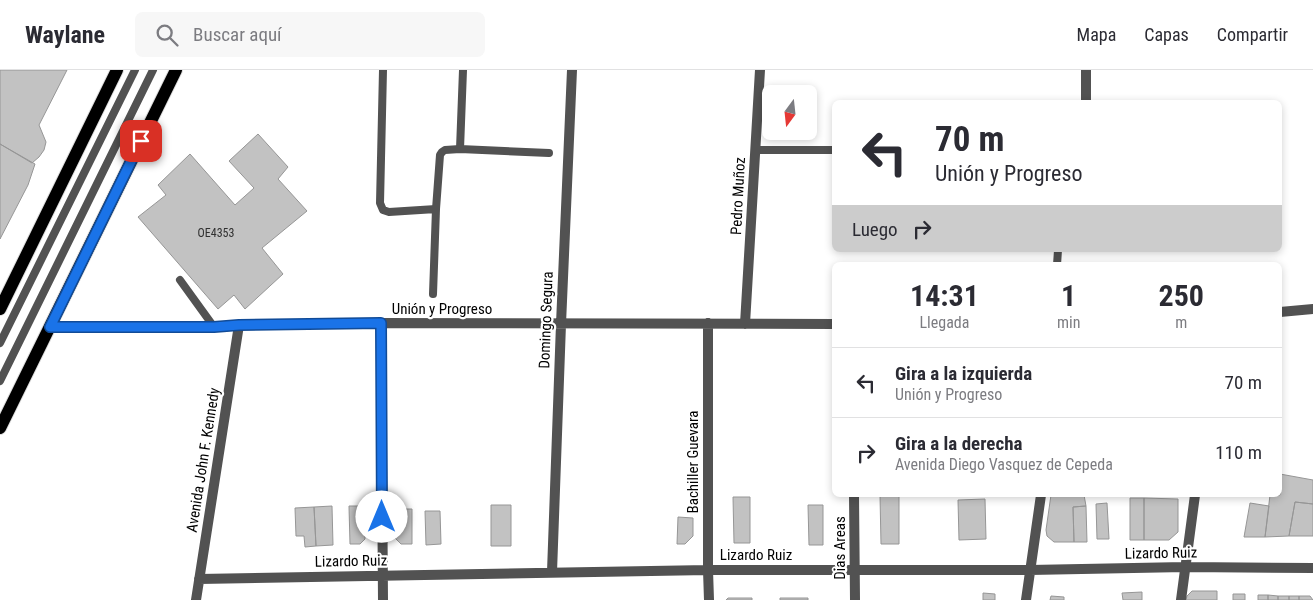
<!DOCTYPE html>
<html lang="es">
<head>
<meta charset="utf-8">
<style>
	body { margin:0; font-family:"Roboto Condensed",sans-serif; background:#f7f7f7; color:#2b2b33; height:100vh; display:flex; flex-direction:column; font-size:19px; white-space:nowrap }
	* { box-sizing:border-box; margin:0 }
	p { font-size:16px; color:#7c7c81 }
	.icon { flex:none; width:28px; height:28px; fill:none; stroke:currentColor; stroke-width:2; stroke-linecap:round; stroke-linejoin:round }
	.map { position:relative; flex:1; overflow:hidden }
	.side { position:absolute; left:832px; top:192px; width:450px; height:235px; display:flex; flex-direction:column; background:#fff; border-radius:8px; box-shadow:0 2px 8px #0003 }
	.side>* { flex:none }
	.top-card { position:absolute; left:832px; top:30px; width:450px; height:152px; border-radius:8px; box-shadow:0 2px 8px #0003; background:#fff; color:#2b2b33; overflow:hidden }
	.needle { width:32px; rotate:195deg }
	.buttons { position:absolute; left:762px; top:15px; display:grid; gap:10px }
	.buttons a { display:grid; place-items:center; width:55px; height:55px; border-radius:8px; background:#fff; box-shadow:0 2px 8px #0003; font-size:25px }
	.pin { position:absolute; display:grid; place-items:center; width:42px; height:42px; color:#fff; margin:-21px; border-radius:10px; box-shadow:0 2px 8px #0006 }
	.me { position:absolute; width:55px; margin:-28px; rotate:0deg; stroke-linejoin:round; filter:drop-shadow(0 0 4px #0008) }
	.turn { display:flex; align-items:center; gap:18px; height:105px; padding:0 20px; font-size:22px }
	.turn .icon { width:65px; height:65px; stroke-width:2.5 }
	.turn b { display:block; font-size:35px; line-height:42px }
	.then { display:flex; align-items:center; height:48px; padding:0 20px; background:#0003; gap:10px; font-size:19px }
	.eta { display:flex; justify-content:space-evenly; align-items:center; height:85px; text-align:center }
	.eta b { font-size:30px; font-weight:700; line-height:35px }
	ul { padding:0; list-style:none }
	li { display:flex; align-items:center; gap:15px; height:70px; padding:0 20px; border-top:1px solid #e1e1e2 }
	li div { flex:1 }
	li b { display:block; font-size:19px }
	li em { font-style:normal }
	header { display:flex; align-items:center; gap:30px; box-sizing:border-box; height:70px; padding:0 25px; background:#fff; border-bottom:1px solid #e1e1e2 }
	header strong { font-size:24px }
	nav { display:flex; gap:28px; margin-inline-start:auto; font-size:18px }
	.search { width:350px; height:45px; background:#f7f7f7; display:flex; align-items:center; gap:12px; box-sizing:border-box; padding:0 18px; border-radius:8px; color:#7c7c81; font-size:19px }
	.map>svg:first-child { display:block }
	.building { fill:#c2c2c2; stroke:#969696 }
	.lines { fill:none; stroke-linecap:round; stroke-linejoin:round }
	.primary-casing { stroke:#dbdbdb; stroke-width:14 }
	.lane { stroke:#525252; stroke-width:8 }
	.street { stroke:#525252; stroke-width:10 }
	.primary { stroke:#000; stroke-width:12 }
	.route-casing { stroke:#114b97; stroke-width:12 }
	.route { stroke:#1a73e8; stroke-width:9 }
	.labels { text-anchor:middle; stroke-width:4.5; stroke-linejoin:round; paint-order:stroke }
	.number-label { font-size:12px; fill:#303030 }
	.street-label { font-size:15px; fill:#000; stroke:#fff }
</style>
</head>
<body>
<header>
<strong>Waylane</strong>
<div class="search"><svg class="icon" aria-label="search" viewBox="0 0 24 24"><circle cx="10" cy="10" r="6"/><path d="M15 15l6 6"/></svg>Buscar aquí</div>
<nav><a>Mapa</a><a>Capas</a><a>Compartir</a></nav>
</header>
<div class="map">
<svg width="1313" height="530" viewBox="0 0 1313 530">
	<rect width="100%" height="100%" fill="#fff"/>
	<!-- building -->
	<path class="building" d="M0 0H67L39 55 46 72 44 80 39 87 32 93 0 74Z
		M258 64 288 97 278 109 307 141 262 178 283 204 245 239 234 225 218 239 138 147 166 125 158 115 190 84 235 135 254 118 229 91Z
		M0 74 35 94 28 115 0 169Z
		M1280 404 1313 410V434L1295 432 1289 466 1265 467 1270 425H1280Z
		M880 425H899V474H881Z
		M1051 425H1084L1086 436 1073 437 1074 472H1054L1047 466 1046 460Z
		M733 427H750V473H734Z
		M1130 428H1144V470H1130Z
		M1144 428 1178 429V462L1169 470H1144Z
		M985 429 986 469 959 470 958 430Z
		M1295 432 1313 434V466H1289Z
		M1107 433 1109 469H1097L1096 434Z
		M1250 433 1269 436 1265 467H1244Z
		M491 435H511V476H491Z
		M808 435H823V475H809Z
		M332 436 333 475 316 476 314 437Z
		M349 436H364L365 469 360 474H350Z
		M1086 436 1087 472H1074L1073 437Z
		M314 437 316 476 305 477 304 466H296L295 438Z
		M393 439H412V474H401L394 467Z
		M425 441H440L441 474 426 475Z
		M678 447 693 448V466L685 474H677Z
		M1192 521H1217V530H1186L1187 526Z
		M1142 522V530H1123L1122 523Z
		M983 523 995 524V530H983Z
		M1233 524H1245V530H1233Z
		M1258 525H1268V530H1258Z
		M1268 525 1278 526V530H1268Z
		M1051 526 1064 527V530H1050Z
		M1278 526H1289V530H1278Z
		M1289 526H1299V530H1289Z
		M1299 526H1310L1313 530H1299Z
		M728 528H752V530H726Z
		M780 528H808V530H780Z"/>
	<g class="lines">
		<!-- primary casing -->
		<g class="primary-casing">
			<path id="primary" d="M0 239 117 0
				M0 358 176 0"/>
		</g>
		<!-- lane -->
		<path class="lane" d="M383 0 380 133 383 140 389 142 436 139
			M460 79 463 0
			M756 80H835
			M1057 195 1058 180
			M180 210 214 257
			M433 224 436 139 440 85 442 82 445 80 460 79 549 83
			M0 273 135 0
			M0 311 153 0"/>
		<!-- street -->
		<path class="street" d="M1086 32V0
			M1280 242 1313 239
			M381 253 383 530
			M708 253V500L709 530
			M745 254 760 0
			M50 257H214L239 255 381 253 835 254
			M854 425 855 530
			M552 502 561 254 572 0
			M199 509 708 500H1030L1185 497 1313 498
			M196 530 239 255
			M1026 530 1041 425
			M1181 530 1195 425"/>
		<!-- primary -->
		<use href="#primary" class="primary"/>
	</g>
	<g class="lines">
		<!-- route casing -->
		<g class="route-casing">
			<path id="route" d="M141 71 50 257H214L239 255 381 253 382 447"/>
		</g>
		<!-- route -->
		<use href="#route" class="route"/>
	</g>
	<g class="labels">
		<!-- number labels -->
		<g class="number-label">
			<text x="216" y="167">OE4353</text>
		</g>
		<!-- street labels -->
		<g class="street-label">
			<text transform="translate(738 126) rotate(-87)" y="5">Pedro Muñoz</text>
			<text x="442" y="244">Unión y Progreso</text>
			<text transform="translate(546 250) rotate(-88)" y="5">Domingo Segura</text>
			<text transform="translate(203 390) rotate(-81)" y="5">Avenida John F. Kennedy</text>
			<text transform="translate(693 392) rotate(-90)" y="5">Bachiller Guevara</text>
			<text transform="translate(840 478) rotate(-90)" y="5">Dias Areas</text>
			<text transform="translate(1161 483) rotate(-1)" y="5">Lizardo Ruiz</text>
			<text x="756" y="490">Lizardo Ruiz</text>
			<text transform="translate(351 491) rotate(-1)" y="5">Lizardo Ruiz</text>
		</g>
	</g>
</svg>
<div class="buttons">
<a><svg class="needle" viewBox="-14 -14 28 28"><path d="M0-13l5 13h-10z" fill="#e53935"/><path d="M0 13l5-13h-10z" fill="#7c7c81"/></svg></a>
</div>
<div class="pin" style="left:141px;top:71px;background:#d93025"><svg class="icon" aria-label="arrive" viewBox="0 0 24 24"><path d="M6 21V4h12l-3 4 3 4H6"/></svg></div>
<svg class="me" style="left:382px;top:447px" viewBox="-20 -20 40 40"><circle r="19" fill="#fff"/><path d="M0-13L10 11 0 6-10 11z" fill="#1a73e8"/></svg>
<div class="top-card">
<div class="turn"><svg class="icon" aria-label="left" viewBox="0 0 24 24"><path d="M17 20v-9H6M10 6l-5 5 5 5"/></svg><div><b>70 m</b>Unión y Progreso</div></div>
<div class="then">Luego<svg class="icon" aria-label="right" viewBox="0 0 24 24"><path d="M7 20v-9h11M14 6l5 5-5 5"/></svg></div>
</div>
<section class="side">
<div class="eta">
<div><b>14:31</b><p>Llegada</p></div>
<div><b>1</b><p>min</p></div>
<div><b>250</b><p>m</p></div>
</div>
<ul>
<li><svg class="icon" aria-label="left" viewBox="0 0 24 24"><path d="M17 20v-9H6M10 6l-5 5 5 5"/></svg><div><b>Gira a la izquierda</b><p>Unión y Progreso</p></div><em>70 m</em></li>
<li><svg class="icon" aria-label="right" viewBox="0 0 24 24"><path d="M7 20v-9h11M14 6l5 5-5 5"/></svg><div><b>Gira a la derecha</b><p>Avenida Diego Vasquez de Cepeda</p></div><em>110 m</em></li>
</ul>
</section>
</div>
</body>
</html>
